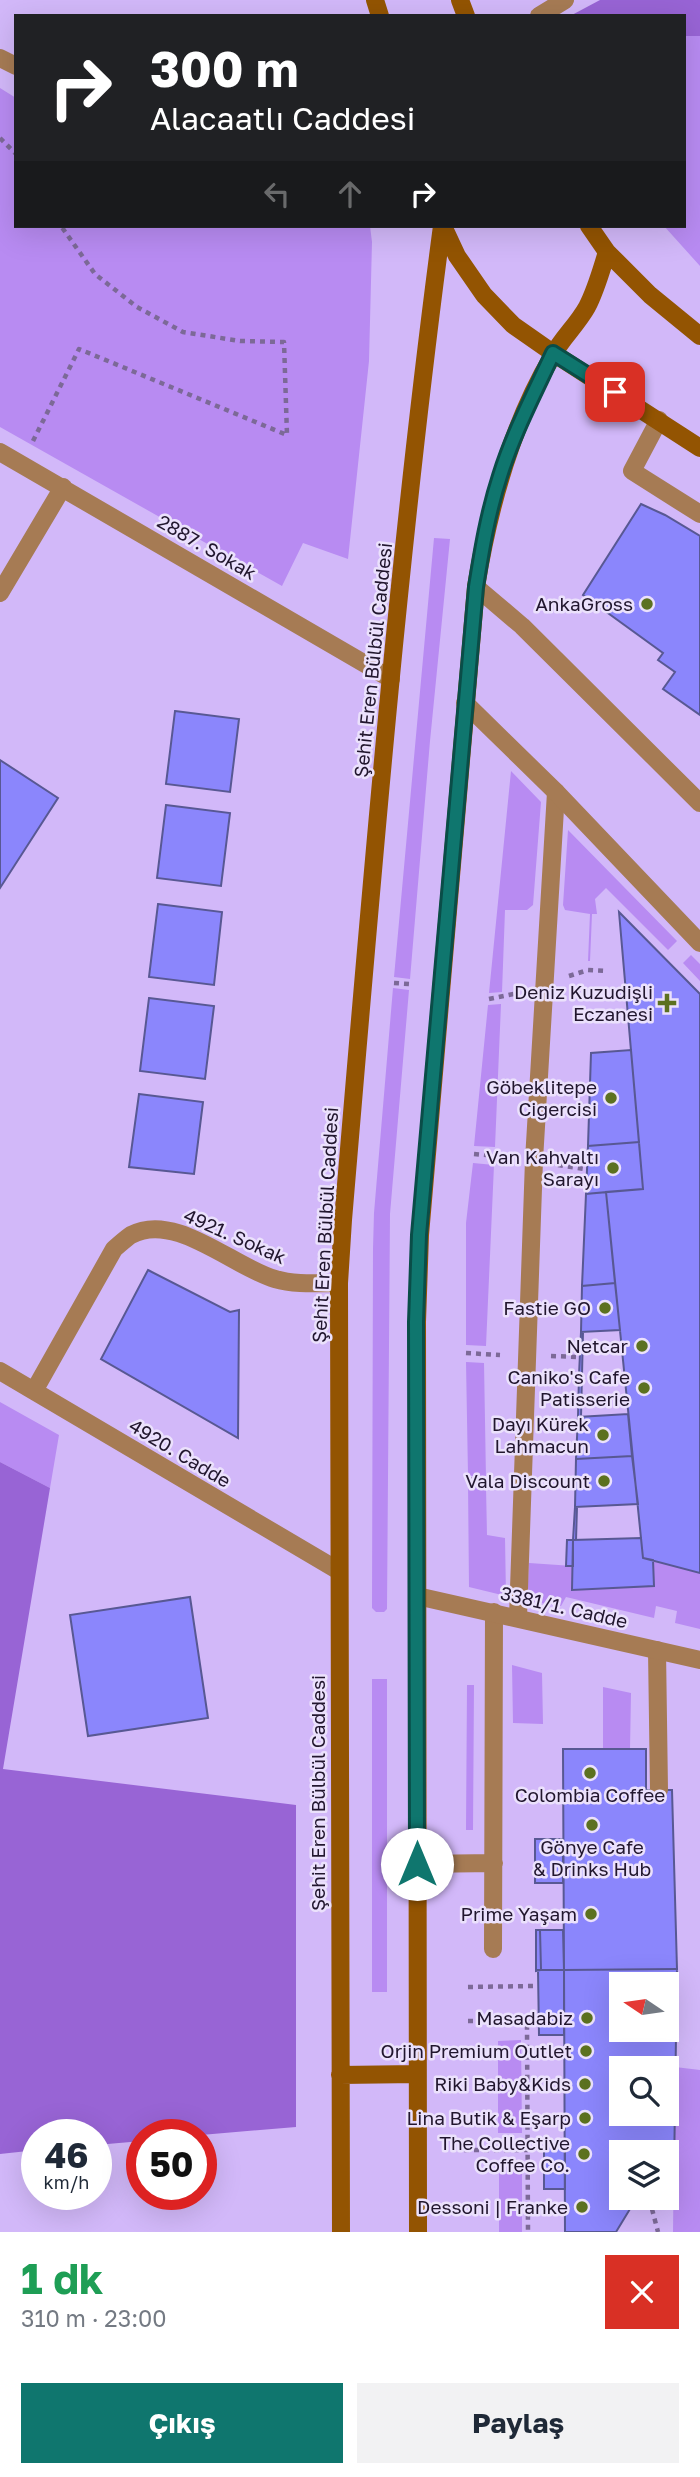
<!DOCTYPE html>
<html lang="tr">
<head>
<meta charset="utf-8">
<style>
	body { margin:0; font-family:"Golos Text",sans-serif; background:#f2f2f3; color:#1f2937; height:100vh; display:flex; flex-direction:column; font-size:26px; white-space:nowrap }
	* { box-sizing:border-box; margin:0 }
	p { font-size:23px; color:#747a83 }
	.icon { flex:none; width:38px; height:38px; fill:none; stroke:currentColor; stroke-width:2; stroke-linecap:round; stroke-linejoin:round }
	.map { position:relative; height:2232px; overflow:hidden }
	.details { display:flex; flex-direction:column; background:#fff; flex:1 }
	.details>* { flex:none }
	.banner { position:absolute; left:14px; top:14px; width:672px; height:214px; border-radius:0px; box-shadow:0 7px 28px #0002; background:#202124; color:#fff; overflow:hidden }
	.needle { width:46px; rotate:283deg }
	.controls { position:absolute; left:609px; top:1972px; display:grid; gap:14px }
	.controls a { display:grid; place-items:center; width:70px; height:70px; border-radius:0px; background:#fff; box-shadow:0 7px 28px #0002; font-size:35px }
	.speed { position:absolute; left:21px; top:2119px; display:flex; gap:14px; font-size:35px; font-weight:700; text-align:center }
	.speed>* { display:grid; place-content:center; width:91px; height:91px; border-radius:50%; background:#fff; box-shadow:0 7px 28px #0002; line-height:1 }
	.speed small { font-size:18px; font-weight:400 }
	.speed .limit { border:10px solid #d22; background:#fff; color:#111 }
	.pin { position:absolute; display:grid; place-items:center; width:60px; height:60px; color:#fff; margin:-30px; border-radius:14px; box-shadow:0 4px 10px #0006 }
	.me { position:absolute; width:77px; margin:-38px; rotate:0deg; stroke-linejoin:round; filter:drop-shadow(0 0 5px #0008) }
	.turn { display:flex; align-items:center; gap:24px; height:147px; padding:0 21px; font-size:32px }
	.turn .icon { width:91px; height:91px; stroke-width:2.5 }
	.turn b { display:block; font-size:49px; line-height:60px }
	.lanes { display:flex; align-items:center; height:66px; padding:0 21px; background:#0003; justify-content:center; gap:35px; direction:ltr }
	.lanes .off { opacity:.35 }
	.round { display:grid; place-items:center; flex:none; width:74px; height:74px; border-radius:0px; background:#f2f2f3 }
	.overview { display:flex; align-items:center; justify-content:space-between; height:119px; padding:0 21px }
	h1 { font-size:42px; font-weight:700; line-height:52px; color:#1e9e55 }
	.button { display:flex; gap:14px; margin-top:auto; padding:14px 21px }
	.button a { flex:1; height:80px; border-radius:0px; background:#0f766e; color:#fff; font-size:28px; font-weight:700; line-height:80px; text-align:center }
	.button a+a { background:#f2f2f3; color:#1f2937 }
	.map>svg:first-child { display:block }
	.green { fill:#b88bf2 }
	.forest { fill:#9864d5 }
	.building { fill:#8b86fc; stroke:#585893; stroke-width:2; fill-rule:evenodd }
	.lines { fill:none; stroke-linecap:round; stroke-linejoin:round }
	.path { stroke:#7c6997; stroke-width:4.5; stroke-dasharray:5 5; stroke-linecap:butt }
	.service { stroke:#a67b54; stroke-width:18 }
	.minor { stroke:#a67b54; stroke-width:18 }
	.secondary { stroke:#935402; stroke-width:18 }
	.route-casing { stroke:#0a4d48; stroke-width:18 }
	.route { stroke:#0f766e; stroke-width:12 }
	.poi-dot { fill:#5c7120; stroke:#ebe1fc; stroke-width:2.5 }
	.labels { text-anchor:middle; stroke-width:5; stroke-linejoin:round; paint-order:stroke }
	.street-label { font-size:19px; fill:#21162e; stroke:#ebe1fc }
	.poi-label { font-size:19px; fill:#21162e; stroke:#ebe1fc; text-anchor:end }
</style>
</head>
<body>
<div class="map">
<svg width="700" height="2232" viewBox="0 0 700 2232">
	<rect width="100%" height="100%" fill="#d2b8f9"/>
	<!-- green -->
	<path class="green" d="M684 36H700V266L664 226H684Z
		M0 88 16 98V226H370L372 242 369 361 348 559 303 543 282 586 0 427Z
		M434 538 450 539 430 741 410 979 394 977Z
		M511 771 541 802 533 905 527 910H505L502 992 489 993Z
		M568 830 677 941 668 950 606 888 595 899 597 914H592L590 961H588L590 914 565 910 563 905Z
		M691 955 700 964V981L683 963Z
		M393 988 409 990 390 1214 387 1609 384 1612H376L372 1608 373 1249 374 1213Z
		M501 1004 495 1147 474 1146 488 1005Z
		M473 1163 494 1165 486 1346 466 1345V1223Z
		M466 1362 484 1363 486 1479 468 1475Z
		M0 1402 59 1435 50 1488 0 1462Z
		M468 1482 486 1487 487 1535 505 1538 506 1596 469 1587Z
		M653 1560 700 1573V1629L675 1623 677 1611 656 1606 654 1618 566 1597 561 1606 527 1601 529 1563 573 1566Z
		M512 1665 542 1673 543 1724 513 1723Z
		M372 1679H387V1992H372Z
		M467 1685H474L473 1830H466Z
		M603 1687 631 1693 630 1749H603Z
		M521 2040 522 2133H498V2041Z
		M675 2067 700 2070V2232H673Z
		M499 2167H522V2232H499Z"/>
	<!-- forest -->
	<path class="forest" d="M600 0H700V36H684V16H570Z
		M0 1462 50 1488 3 1769 296 1805V2127L201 2135H142V2141L96 2145V2135H37V2150L0 2154Z"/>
	<!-- building -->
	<path class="building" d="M641 504 665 515 700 536V715L663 689 675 672 658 660 663 653 583 595Z
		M175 711 239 719 230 792 166 784Z
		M0 760 58 798 0 888Z
		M166 805 230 813 221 886 157 878Z
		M158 904 222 912 214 985 149 977Z
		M619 912 700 994V1573L643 1558 606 1192 643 1189Z
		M149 998 214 1006 205 1079 140 1071Z
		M631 1050 639 1142 588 1146 591 1053Z
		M139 1094 203 1102 194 1174 129 1167Z
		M639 1142 643 1189 586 1194 588 1146Z
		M606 1192 615 1283 582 1286 586 1194Z
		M148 1270 230 1312 239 1310 238 1438 101 1359Z
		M615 1283 620 1330 581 1332 582 1286Z
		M581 1332H583L582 1374 579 1375Z
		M582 1374 581 1417H578L579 1375Z
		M628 1414 632 1456 576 1459 578 1417Z
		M632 1456 638 1504 575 1507 576 1459Z
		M575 1507H577L576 1540H573Z
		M641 1538 643 1558 653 1560 654 1586 572 1590 573 1540Z
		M567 1540H573V1566H566Z
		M190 1597 208 1718 88 1736 70 1615Z
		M563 1749H646V1790H672L677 1969 564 1970Z
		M535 1839H563V1883H535Z
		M536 1930H540L541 1970 536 1971Z
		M540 1930H563L564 1970H541Z
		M677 1969 674 2172 667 2171V2152H621V2198H649L631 2199 630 2209 616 2232H565L564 1970ZM621 1984H667V2030H621ZM621 2068H667V2114H621Z
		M538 1970H564V2035H539Z
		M544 2146H565V2189H544Z
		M648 2198H659V2209H630L631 2199Z"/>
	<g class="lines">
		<!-- path -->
		<path class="path" d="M0 138 16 154
			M33 441 79 349 287 435 284 342 240 341 183 332 137 307 95 274 61 226
			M569 976 588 970 606 971
			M394 983 409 984
			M489 999 518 993
			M474 1154 508 1157
			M558 1165 585 1169
			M466 1353 500 1355
			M551 1356 578 1357
			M467 1479 496 1483
			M547 1484 574 1485
			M468 1987 533 1986
			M468 2021H521L527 2025 528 2232
			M464 2150H528
			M652 2209 658 2232"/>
		<!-- service -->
		<path class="service" d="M539 16 565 0
			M659 420 632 471 700 514
			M518 1617 534 1160 556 792
			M657 1650 659 1790
			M417 1864 494 1863
			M493 1949 494 1612"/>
		<!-- minor -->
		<path class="minor" d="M0 58 16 66
			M0 452 391 679
			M476 587 522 626 700 803
			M0 593 63 487
			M465 703 556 792 700 943
			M0 1371 339 1571
			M34 1391 114 1249C119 1245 125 1239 131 1235 175 1211 233 1267 275 1279 295 1285 318 1283 339 1283
			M417 1596 700 1660"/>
		<!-- secondary -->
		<path class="secondary" d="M375 0 380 16
			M460 0 466 16
			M443 226 457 256 484 295 513 325 553 353 700 448
			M589 226 607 252 650 295 700 336
			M340 2075 417 2074
			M341 2232 339 1283 343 1220C371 889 398 556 442 226
			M418 2232 417 1322 420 1235 476 587C489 506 511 426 553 355 562 338 577 325 587 307 596 290 601 271 607 252"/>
	</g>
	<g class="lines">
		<!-- route casing -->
		<g class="route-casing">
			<path id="route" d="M417 1864 416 1322 419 1235 476 587C482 549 488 513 500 476 513 434 534 394 553 353L615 392"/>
		</g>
		<!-- route -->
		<use href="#route" class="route"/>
	</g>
	<!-- markers -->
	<g class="poi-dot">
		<circle cx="647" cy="604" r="7"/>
		<path d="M663.5 992.5h7v7h7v7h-7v7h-7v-7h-7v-7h7z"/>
		<circle cx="611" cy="1098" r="7"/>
		<circle cx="613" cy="1168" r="7"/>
		<circle cx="605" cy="1308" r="7"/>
		<circle cx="642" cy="1346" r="7"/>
		<circle cx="644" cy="1388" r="7"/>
		<circle cx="603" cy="1435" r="7"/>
		<circle cx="604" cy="1481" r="7"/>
		<circle cx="590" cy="1773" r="7"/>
		<circle cx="592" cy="1825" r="7"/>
		<circle cx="591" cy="1914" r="7"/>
		<circle cx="587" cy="2018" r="7"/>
		<circle cx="586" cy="2051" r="7"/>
		<circle cx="585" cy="2084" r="7"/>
		<circle cx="585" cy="2118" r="7"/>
		<circle cx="584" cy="2154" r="7"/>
		<circle cx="582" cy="2207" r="7"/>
	</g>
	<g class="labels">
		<!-- street labels -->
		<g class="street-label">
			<text transform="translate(207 547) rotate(30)" y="7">2887. Sokak</text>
			<text transform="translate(373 660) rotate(-84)" y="7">Şehit Eren Bülbül Caddesi</text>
			<text transform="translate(325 1225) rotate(-87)" y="7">Şehit Eren Bülbül Caddesi</text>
			<text transform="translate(235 1236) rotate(24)" y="7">4921. Sokak</text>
			<text transform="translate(180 1453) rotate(31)" y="7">4920. Cadde</text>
			<text transform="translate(564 1607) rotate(13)" y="7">3381/1. Cadde</text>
			<text transform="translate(318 1793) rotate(-90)" y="7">Şehit Eren Bülbül Caddesi</text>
		</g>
		<!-- poi labels -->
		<g class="poi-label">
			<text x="633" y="611">AnkaGross</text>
			<text x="653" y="999">Deniz Kuzudişli<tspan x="653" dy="22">Eczanesi</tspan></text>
			<text x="597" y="1094">Göbeklitepe<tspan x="597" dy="22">Ciğercisi</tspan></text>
			<text x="599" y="1164">Van Kahvaltı<tspan x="599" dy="22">Sarayı</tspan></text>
			<text x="591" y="1315">Fastie GO</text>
			<text x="628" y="1353">Netcar</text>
			<text x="630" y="1384">Caniko's Cafe<tspan x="630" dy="22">Patisserie</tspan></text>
			<text x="589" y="1431">Dayı Kürek<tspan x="589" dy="22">Lahmacun</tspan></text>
			<text x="590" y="1488">Vala Discount</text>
			<text x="590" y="1802" text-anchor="middle">Colombia Coffee</text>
			<text x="592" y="1854" text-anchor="middle">Gönye Cafe<tspan x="592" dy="22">&amp; Drinks Hub</tspan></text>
			<text x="577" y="1921">Prime Yaşam</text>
			<text x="573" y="2025">Masadabiz</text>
			<text x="572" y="2058">Orjin Premium Outlet</text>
			<text x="571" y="2091">Riki Baby&amp;Kids</text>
			<text x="571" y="2125">Lina Butik &amp; Eşarp</text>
			<text x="570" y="2150">The Collective<tspan x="570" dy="22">Coffee Co.</tspan></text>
			<text x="568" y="2214">Dessoni | Franke</text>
		</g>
	</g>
</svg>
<div class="controls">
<a><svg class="needle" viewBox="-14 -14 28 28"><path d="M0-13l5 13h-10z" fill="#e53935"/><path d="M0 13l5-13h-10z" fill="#747a83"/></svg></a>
<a><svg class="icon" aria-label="search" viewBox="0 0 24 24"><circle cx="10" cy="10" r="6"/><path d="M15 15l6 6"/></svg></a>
<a><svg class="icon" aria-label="layers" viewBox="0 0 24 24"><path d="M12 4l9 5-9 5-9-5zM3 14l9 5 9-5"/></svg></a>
</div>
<div class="speed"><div>46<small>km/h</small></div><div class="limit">50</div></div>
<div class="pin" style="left:615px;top:392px;background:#d93025"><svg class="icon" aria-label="arrive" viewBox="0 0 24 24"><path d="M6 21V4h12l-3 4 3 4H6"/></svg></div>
<svg class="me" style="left:417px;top:1864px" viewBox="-20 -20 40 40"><circle r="19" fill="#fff"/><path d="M0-13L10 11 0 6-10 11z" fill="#0f766e"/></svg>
<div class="banner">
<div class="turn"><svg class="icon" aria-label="right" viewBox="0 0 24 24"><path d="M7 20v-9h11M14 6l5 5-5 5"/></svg><div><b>300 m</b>Alacaatlı Caddesi</div></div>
<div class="lanes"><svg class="icon off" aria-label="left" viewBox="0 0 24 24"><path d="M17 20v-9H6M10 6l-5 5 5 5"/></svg><svg class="icon off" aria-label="ahead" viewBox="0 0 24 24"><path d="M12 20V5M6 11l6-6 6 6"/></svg><svg class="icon" aria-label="right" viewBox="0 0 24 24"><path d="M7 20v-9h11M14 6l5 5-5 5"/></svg></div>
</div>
</div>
<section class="details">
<div class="overview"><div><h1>1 dk</h1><p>310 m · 23:00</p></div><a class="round" style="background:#d93025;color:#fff"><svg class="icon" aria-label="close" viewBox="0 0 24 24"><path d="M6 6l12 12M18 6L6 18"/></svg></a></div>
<div class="button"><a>Çıkış</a><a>Paylaş</a></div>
</section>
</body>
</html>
